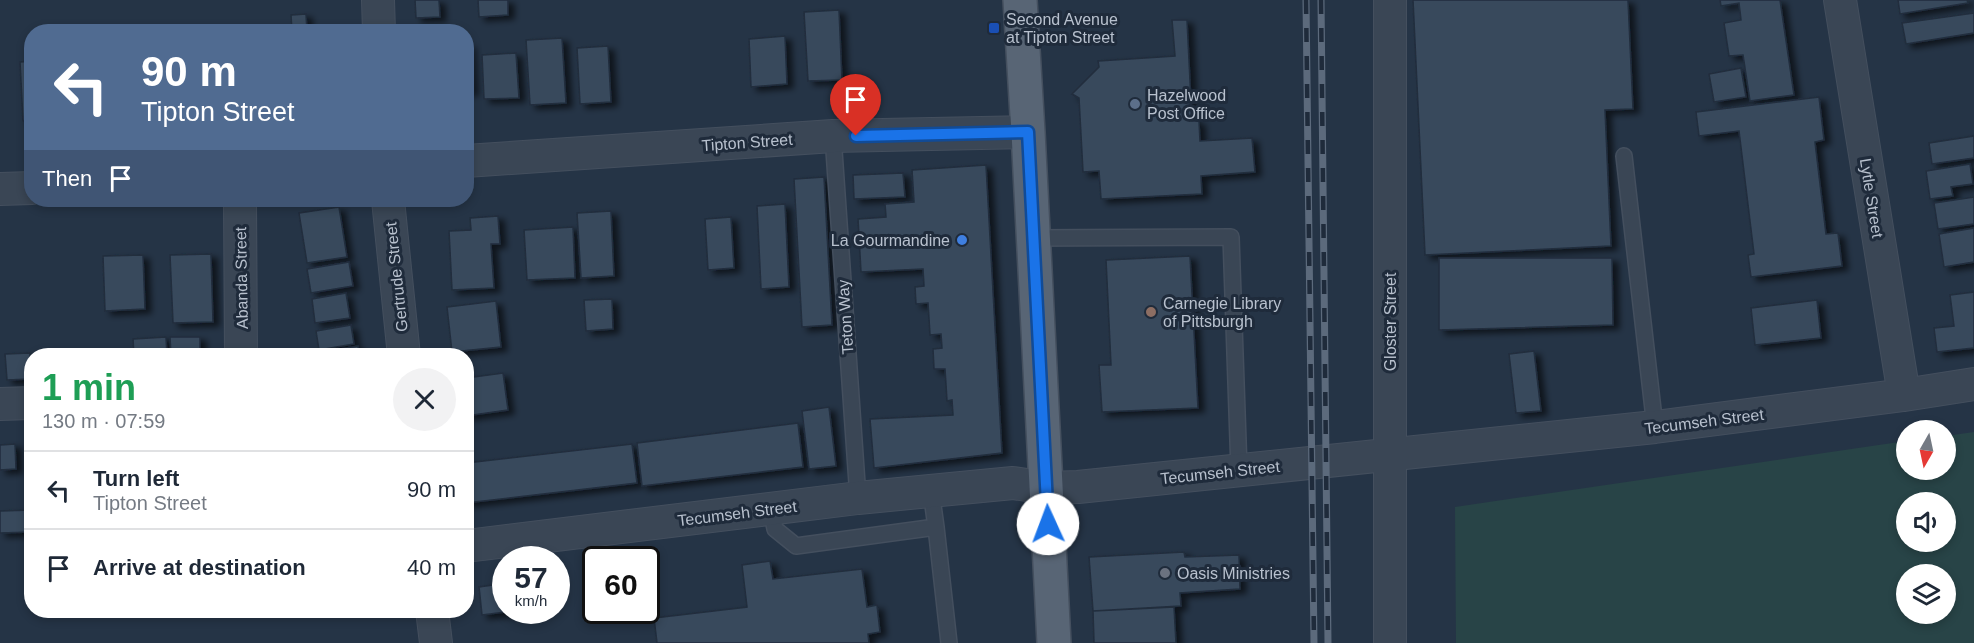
<!DOCTYPE html>
<html lang="en">
<head>
<meta charset="utf-8">
<style>
	body { margin:0; font-family:Helvetica,sans-serif; background:#f2f2f3; color:#1f2937; height:100vh; display:flex; flex-direction:column; font-size:22px; white-space:nowrap }
	* { box-sizing:border-box; margin:0 }
	p { font-size:20px; color:#747a83 }
	.icon { flex:none; width:33px; height:33px; fill:none; stroke:currentColor; stroke-width:2; stroke-linecap:round; stroke-linejoin:round }
	.map { position:relative; flex:1; overflow:hidden }
	.drawer { position:absolute; left:24px; top:348px; width:450px; height:270px; display:flex; flex-direction:column; background:#fff; border-radius:24px; box-shadow:0 3px 9px #0003 }
	.drawer>* { flex:none }
	.banner { position:absolute; left:24px; top:24px; width:450px; height:183px; border-radius:24px; box-shadow:0 3px 9px #0003; background:#506b91; color:#fff; overflow:hidden }
	.needle { width:39px; rotate:189deg }
	.buttons { position:absolute; left:1896px; top:420px; display:grid; gap:12px }
	.buttons a { display:grid; place-items:center; width:60px; height:60px; border-radius:50%; background:#fff; box-shadow:0 3px 9px #0003; font-size:30px }
	.speed { position:absolute; left:492px; top:546px; display:flex; gap:12px; font-size:30px; font-weight:700; text-align:center }
	.speed>* { display:grid; place-content:center; width:78px; height:78px; border-radius:50%; background:#fff; box-shadow:0 3px 9px #0003; line-height:1 }
	.speed small { font-size:15px; font-weight:400 }
	.speed .limit { border:3px solid #111; border-radius:9px; background:#fff; color:#111 }
	.pin { position:absolute; display:grid; place-items:center; width:51px; height:51px; color:#fff; margin:-62px -26px; border-radius:50% 50% 50% 0; rotate:-45deg; box-shadow:0 0 6px #0007 }
	.pin .icon { rotate:45deg }
	.me { position:absolute; width:66px; margin:-33px; rotate:358deg; stroke-linejoin:round; filter:drop-shadow(0 0 4px #0008) }
	.turn { display:flex; align-items:center; gap:21px; height:126px; padding:0 18px; font-size:27px }
	.turn .icon { width:78px; height:78px; stroke-width:2.5 }
	.turn b { display:block; font-size:42px; line-height:51px }
	.then { display:flex; align-items:center; height:57px; padding:0 18px; background:#0003; gap:12px; font-size:22px }
	.round { display:grid; place-items:center; flex:none; width:63px; height:63px; border-radius:32px; background:#f2f2f3 }
	.summary { display:flex; align-items:center; justify-content:space-between; height:102px; padding:0 18px }
	h1 { font-size:36px; font-weight:700; line-height:45px; color:#1e9e55 }
	ul { padding:0; list-style:none }
	li { display:flex; align-items:center; gap:18px; height:78px; padding:0 18px; border-top:2px solid #e0e1e3 }
	li div { flex:1 }
	li b { display:block; font-size:22px }
	li em { font-style:normal }
	.map>svg:first-child { display:block }
	.green { fill:#284447; fill-rule:evenodd }
	.building { fill:#37485c; stroke:#212d3d; stroke-width:1.5; filter:url(#shadow) }
	.lines { fill:none; stroke-linecap:round; stroke-linejoin:round }
	.lane-casing { stroke:#444f5e; stroke-width:18 }
	.street-casing { stroke:#444f5e; stroke-width:34 }
	.primary-casing { stroke:#444f5e; stroke-width:36 }
	.lane { stroke:#3a4655; stroke-width:15 }
	.street { stroke:#3a4655; stroke-width:32 }
	.primary { stroke:#586575; stroke-width:33 }
	.rail-casing { stroke:#5c6a7c; stroke-width:7 }
	.rail { stroke:#1f2b3b; stroke-width:4.5; stroke-dasharray:14; stroke-linecap:butt }
	.route-casing { stroke:#114b97; stroke-width:15 }
	.route { stroke:#1a73e8; stroke-width:10 }
	.transit-dot { fill:#1a4fb4; stroke:#1f2b3b; stroke-width:2 }
	.service-dot { fill:#5c6f8a; stroke:#1f2b3b; stroke-width:2 }
	.shop-dot { fill:#3f7fe0; stroke:#1f2b3b; stroke-width:2 }
	.education-dot { fill:#8d6e63; stroke:#1f2b3b; stroke-width:2 }
	.worship-dot { fill:#6b7280; stroke:#1f2b3b; stroke-width:2 }
	.labels { text-anchor:middle; stroke-width:6; stroke-linejoin:round; paint-order:stroke }
	.poi-label { font-size:16px; fill:#b8c1ce; stroke:#1f2b3b; text-anchor:start }
	.street-label { font-size:16px; fill:#b8c1ce; stroke:#1f2b3b }
</style>
</head>
<body>
<div class="map">
<svg width="1974" height="643" viewBox="0 0 1974 643">
	<defs>
		<filter id="shadow"><feDropShadow dx="6" dy="4" stdDeviation="3" flood-color="#0009"/></filter>
	</defs>
	<rect width="100%" height="100%" fill="#253446"/>
	<!-- green -->
	<path class="green" d="M1974 432V643H1456L1455 507 1906 441V470H1946V436ZM1906 502H1946V542H1906ZM1906 574H1946V614H1906Z"/>
	<!-- building -->
	<path class="building" d="M415 0H439L440 17 416 18Z
		M478 0H508V15L479 17Z
		M1413 0H1628L1633 109 1605 110 1611 246 1425 255Z
		M1720 0H1780L1794 95 1750 101 1743 55 1729 56 1724 23 1741 20 1739 3 1721 6Z
		M1898 0H1967L1968 3 1900 14Z
		M839 10 842 80 808 81 804 12Z
		M1974 13V33L1906 44 1902 23Z
		M306 14 307 32H292L291 15Z
		M1172 20H1187L1192 121H1199L1200 141 1252 138 1255 172 1201 176 1202 194 1101 199 1099 171 1083 172 1079 98 1072 94 1099 67 1098 61 1175 56Z
		M785 36 787 84 751 87 749 39Z
		M562 38 566 103 530 105 526 40Z
		M466 44H469L472 91 466 92Z
		M608 46 611 102 580 104 577 48Z
		M516 53 519 98 484 99 482 55Z
		M32 61V121H23L20 62Z
		M1741 68 1746 97 1714 102 1709 74Z
		M1819 97 1824 140 1815 142 1826 234 1838 233 1842 266 1751 277 1748 255 1754 254 1739 131 1699 136 1696 112Z
		M1974 136V158L1932 164 1929 143Z
		M1970 164 1973 184 1951 187 1953 196 1930 199 1926 171Z
		M986 165 1002 453 874 468 870 419 953 415 952 400 947 401 945 369H934L933 349 942 348 941 334 930 335 928 303 916 304 915 287 924 286 923 269 861 272 858 219 886 217 885 204 914 202 912 170Z
		M903 173 905 197 854 199 853 175Z
		M824 177 832 325 802 327 794 179Z
		M1974 197V224L1938 229 1934 203Z
		M785 204 789 287 761 289 757 206Z
		M339 207 347 257 307 263 299 213Z
		M611 211 614 276 581 278 577 213Z
		M498 216 500 244H491L494 288 452 290 449 231 471 230 470 218Z
		M731 217 734 268 708 270 705 219Z
		M573 227 575 278 527 280 524 230Z
		M1974 228V262L1944 267 1939 234Z
		M211 254 213 322 173 323 170 255Z
		M143 255 145 309 105 311 103 256Z
		M1190 256 1198 408 1102 412 1099 365H1111L1106 260Z
		M1439 258H1612L1613 325 1439 330Z
		M349 262 353 286 311 293 307 269Z
		M1974 292V348L1937 352 1934 328 1954 326 1950 295Z
		M346 293 350 318 315 323 312 299Z
		M612 299 613 329 586 331 584 300Z
		M1817 300 1821 338 1755 345 1751 308Z
		M496 301 501 347 452 352 447 307Z
		M351 325 354 344 319 350 316 331Z
		M166 337 167 356H134L133 339Z
		M170 337H200V356H171Z
		M358 346 360 356H315V353Z
		M1534 351 1541 411 1516 413 1509 354Z
		M30 353 31 379 7 380 5 354Z
		M503 373 508 410 466 416V378Z
		M829 407 836 466 809 469 802 411Z
		M798 423 803 467 642 486 637 443Z
		M15 444 16 469 0 470V445Z
		M632 444 637 483 466 503V463Z
		M32 510V532L0 533V511Z
		M1184 552 1185 557 1239 555 1240 589 1180 593 1181 606 1093 611 1089 557Z
		M770 561 773 579 862 569 867 607 877 605 880 632 868 634 869 643H657L654 618 747 607 742 565Z
		M506 583V610H521L482 615 479 587Z
		M1174 607 1176 643H1094L1093 611Z"/>
	<g class="lines">
		<!-- lane casing -->
		<g class="lane-casing">
			<path id="lane" d="M833 136 858 498
				M1624 156 1655 427
				M1033 238 1231 237 1239 470
				M931 491 936 527
				M771 509 775 529 796 546 936 527 949 643"/>
		</g>
		<!-- street casing -->
		<g class="street-casing">
			<path id="street" d="M378 0 379 32
				M1390 0V643
				M1840 0 1904 395
				M466 161 833 136 1028 132
				M0 189 32 188
				M240 200 241 356
				M388 200 404 356
				M0 404 32 403
				M466 546 858 498 1013 483 1047 488 1078 487 1655 427 1904 395 1974 384
				M432 610 436 643"/>
		</g>
		<!-- primary casing -->
		<g class="primary-casing">
			<path id="primary" d="M1020 0 1028 132 1054 643"/>
		</g>
		<!-- lane -->
		<use href="#lane" class="lane"/>
		<!-- street -->
		<use href="#street" class="street"/>
		<!-- primary -->
		<use href="#primary" class="primary"/>
		<!-- rail casing -->
		<g class="rail-casing">
			<path id="rail" d="M1306 0 1314 643
				M1321 0 1328 643"/>
		</g>
		<!-- rail -->
		<use href="#rail" class="rail"/>
	</g>
	<g class="lines">
		<!-- route casing -->
		<g class="route-casing">
			<path id="route" d="M856 136 1028 132 1048 524"/>
		</g>
		<!-- route -->
		<use href="#route" class="route"/>
	</g>
	<!-- markers -->
	<rect class="transit-dot" x="988" y="22" width="12" height="12" rx="3"/>
	<circle class="service-dot" cx="1135" cy="104" r="6"/>
	<circle class="shop-dot" cx="962" cy="240" r="6"/>
	<circle class="education-dot" cx="1151" cy="312" r="6"/>
	<circle class="worship-dot" cx="1165" cy="573" r="6"/>
	<g class="labels">
		<!-- poi labels -->
		<g class="poi-label">
			<text x="1006" y="25">Second Avenue<tspan x="1006" dy="18">at Tipton Street</tspan></text>
			<text x="1147" y="101">Hazelwood<tspan x="1147" dy="18">Post Office</tspan></text>
			<text x="950" y="246" text-anchor="end">La Gourmandine</text>
			<text x="1163" y="309">Carnegie Library<tspan x="1163" dy="18">of Pittsburgh</tspan></text>
			<text x="1177" y="579">Oasis Ministries</text>
		</g>
		<!-- street labels -->
		<g class="street-label">
			<text transform="translate(747 142) rotate(-4)" y="6">Tipton Street</text>
			<text transform="translate(1872 198) rotate(81)" y="6">Lytle Street</text>
			<text transform="translate(396 277) rotate(-96)" y="6">Gertrude Street</text>
			<text transform="translate(241 278) rotate(-91)" y="6">Abanda Street</text>
			<text transform="translate(845 317) rotate(-94)" y="6">Teton Way</text>
			<text transform="translate(1390 322) rotate(-90)" y="6">Gloster Street</text>
			<text transform="translate(1704 421) rotate(-7)" y="6">Tecumseh Street</text>
			<text transform="translate(1220 472) rotate(-6)" y="6">Tecumseh Street</text>
			<text transform="translate(737 513) rotate(-7)" y="6">Tecumseh Street</text>
		</g>
	</g>
</svg>
<div class="buttons">
<a><svg class="needle" viewBox="-14 -14 28 28"><path d="M0-13l5 13h-10z" fill="#e53935"/><path d="M0 13l5-13h-10z" fill="#747a83"/></svg></a>
<a><svg class="icon" aria-label="sound" viewBox="0 0 24 24"><path d="M4 9h4l5-4v14l-5-4H4zM17 9q2 3 0 6"/></svg></a>
<a><svg class="icon" aria-label="layers" viewBox="0 0 24 24"><path d="M12 4l9 5-9 5-9-5zM3 14l9 5 9-5"/></svg></a>
</div>
<div class="speed"><div>57<small>km/h</small></div><div class="limit">60</div></div>
<div class="pin" style="left:856px;top:136px;background:#d93025"><svg class="icon" aria-label="arrive" viewBox="0 0 24 24"><path d="M6 21V4h12l-3 4 3 4H6"/></svg></div>
<svg class="me" style="left:1048px;top:524px" viewBox="-20 -20 40 40"><circle r="19" fill="#fff"/><path d="M0-13L10 11 0 6-10 11z" fill="#1a73e8"/></svg>
<div class="banner">
<div class="turn"><svg class="icon" aria-label="left" viewBox="0 0 24 24"><path d="M17 20v-9H6M10 6l-5 5 5 5"/></svg><div><b>90 m</b>Tipton Street</div></div>
<div class="then">Then<svg class="icon" aria-label="arrive" viewBox="0 0 24 24"><path d="M6 21V4h12l-3 4 3 4H6"/></svg></div>
</div>
<section class="drawer">
<div class="summary"><div><h1>1 min</h1><p>130 m · 07:59</p></div><a class="round"><svg class="icon" aria-label="close" viewBox="0 0 24 24"><path d="M6 6l12 12M18 6L6 18"/></svg></a></div>
<ul>
<li><svg class="icon" aria-label="left" viewBox="0 0 24 24"><path d="M17 20v-9H6M10 6l-5 5 5 5"/></svg><div><b>Turn left</b><p>Tipton Street</p></div><em>90 m</em></li>
<li><svg class="icon" aria-label="arrive" viewBox="0 0 24 24"><path d="M6 21V4h12l-3 4 3 4H6"/></svg><div><b>Arrive at destination</b></div><em>40 m</em></li>
</ul>
</section>
</div>
</body>
</html>
